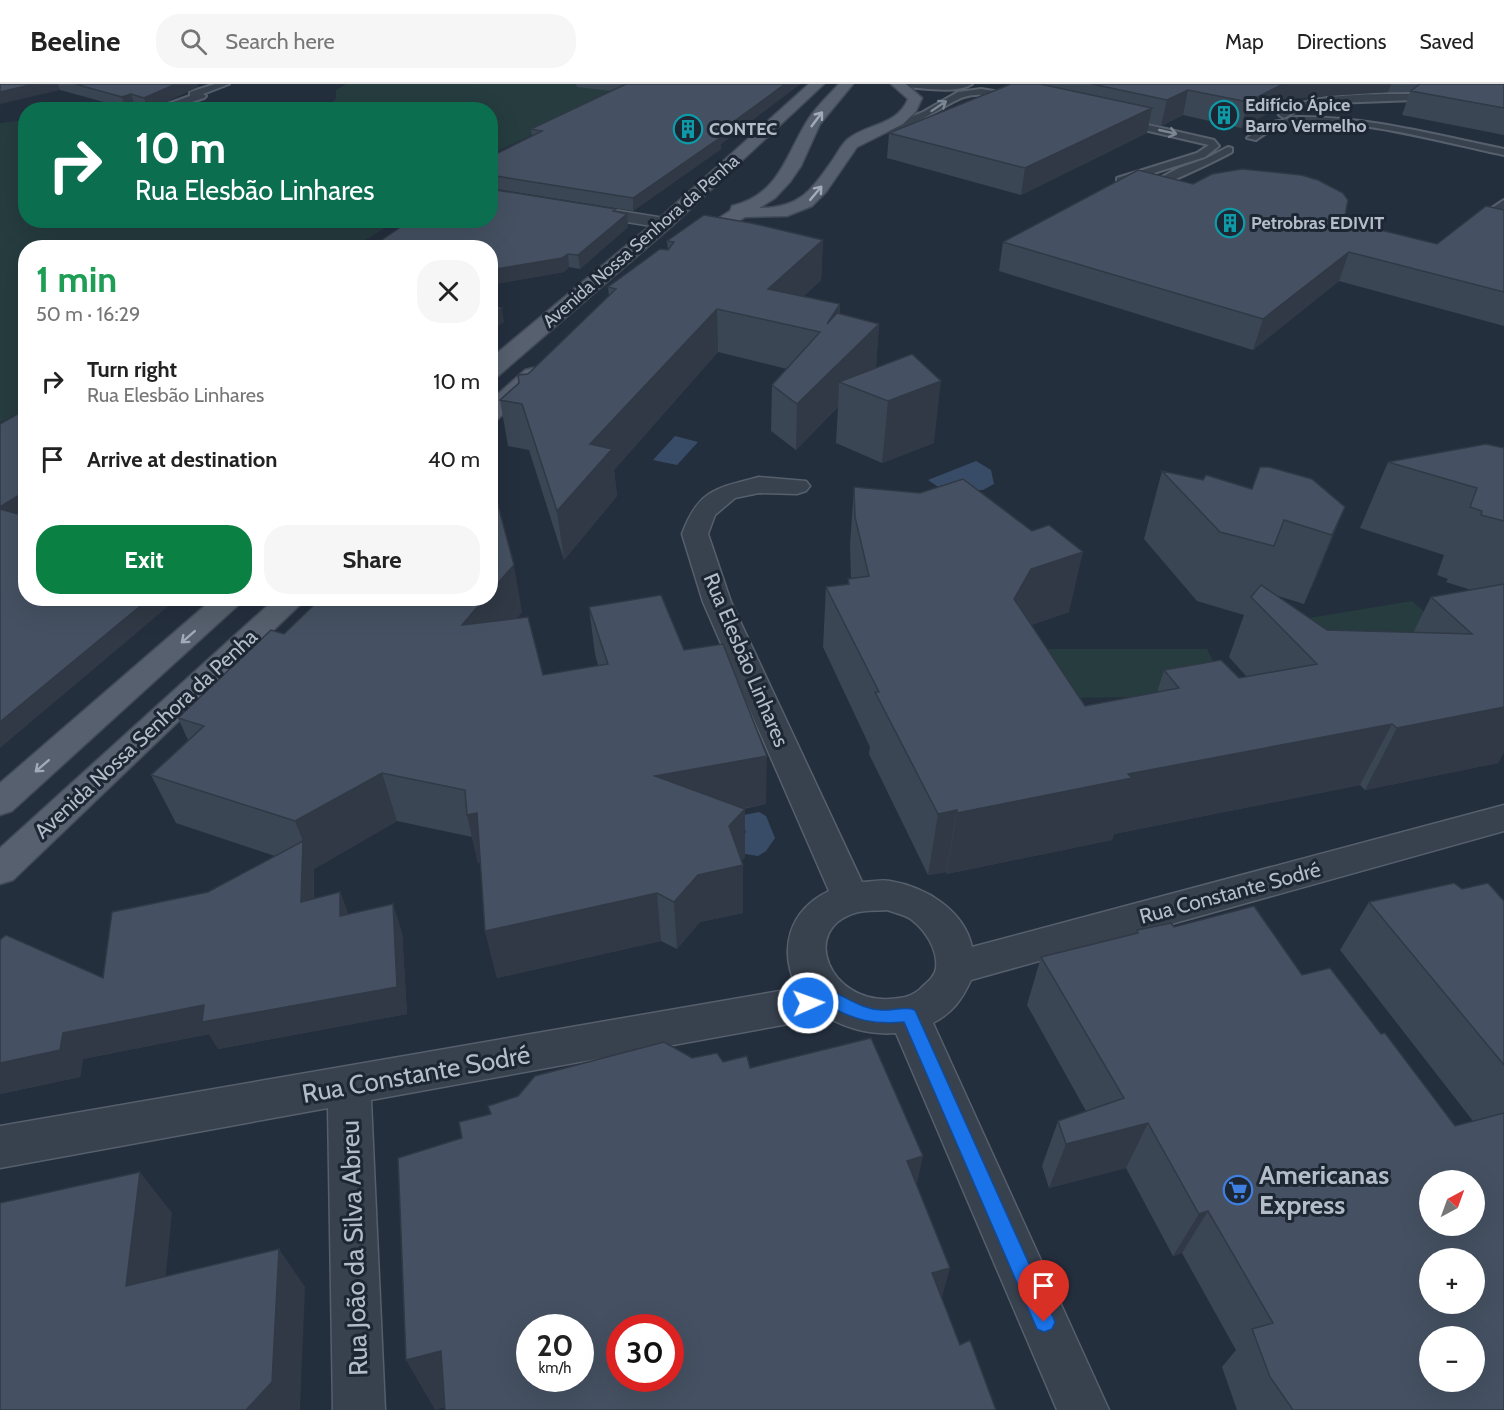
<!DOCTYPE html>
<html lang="en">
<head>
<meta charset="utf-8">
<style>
	body { margin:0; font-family:Cabin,sans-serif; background:#f6f6f6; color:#222; height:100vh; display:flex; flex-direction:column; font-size:22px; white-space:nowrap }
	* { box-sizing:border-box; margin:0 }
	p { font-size:20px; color:#767676 }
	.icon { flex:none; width:33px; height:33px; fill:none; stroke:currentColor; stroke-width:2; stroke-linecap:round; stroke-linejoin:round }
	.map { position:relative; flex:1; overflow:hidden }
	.sheet { position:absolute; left:18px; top:156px; width:480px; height:366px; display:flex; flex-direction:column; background:#fff; border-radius:24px; box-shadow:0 6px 24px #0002 }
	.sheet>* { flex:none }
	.hud { position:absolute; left:18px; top:18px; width:480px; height:126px; border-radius:24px; box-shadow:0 6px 24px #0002; background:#0b6e4f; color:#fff; overflow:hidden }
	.needle { width:39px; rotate:41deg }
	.fabs { position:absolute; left:1419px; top:1086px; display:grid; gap:12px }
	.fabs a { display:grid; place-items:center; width:66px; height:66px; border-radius:50%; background:#fff; box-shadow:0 6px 24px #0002; font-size:30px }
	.speed { position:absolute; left:516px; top:1230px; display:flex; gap:12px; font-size:30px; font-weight:700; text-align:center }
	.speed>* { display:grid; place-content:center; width:78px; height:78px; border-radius:50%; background:#fff; box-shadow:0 6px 24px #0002; line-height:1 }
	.speed small { font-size:15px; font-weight:400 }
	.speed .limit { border:9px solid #d22; background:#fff; color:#111 }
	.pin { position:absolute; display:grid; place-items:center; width:51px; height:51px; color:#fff; margin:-62px -26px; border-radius:50% 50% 50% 0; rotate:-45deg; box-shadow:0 0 6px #0007 }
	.pin .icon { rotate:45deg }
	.me { position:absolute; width:66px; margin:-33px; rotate:88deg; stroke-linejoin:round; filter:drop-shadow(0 0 4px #0008) }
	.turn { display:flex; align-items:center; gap:21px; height:126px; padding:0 18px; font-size:27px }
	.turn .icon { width:78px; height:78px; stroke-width:2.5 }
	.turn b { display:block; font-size:42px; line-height:51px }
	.round { display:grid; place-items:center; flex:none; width:63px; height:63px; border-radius:24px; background:#f6f6f6 }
	.head { display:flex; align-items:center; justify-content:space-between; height:102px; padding:0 18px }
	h1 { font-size:36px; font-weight:700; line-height:45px; color:#1e9e55 }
	.cta { display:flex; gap:12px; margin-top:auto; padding:12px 18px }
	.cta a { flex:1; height:69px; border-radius:24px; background:#0b8043; color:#fff; font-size:24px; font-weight:700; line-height:69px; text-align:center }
	.cta a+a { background:#f6f6f6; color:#222 }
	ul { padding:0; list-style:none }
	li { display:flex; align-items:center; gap:18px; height:78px; padding:0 18px }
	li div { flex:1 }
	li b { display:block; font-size:22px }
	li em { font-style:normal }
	header { display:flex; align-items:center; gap:36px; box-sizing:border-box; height:84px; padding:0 30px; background:#fff; border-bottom:2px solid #e0e0e0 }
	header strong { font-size:28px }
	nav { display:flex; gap:33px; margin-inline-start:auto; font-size:21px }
	.search { width:420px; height:54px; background:#f6f6f6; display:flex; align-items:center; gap:15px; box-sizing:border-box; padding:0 21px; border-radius:24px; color:#767676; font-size:22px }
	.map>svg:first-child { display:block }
	.green { fill:#263c3f }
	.water { fill:#394c67 }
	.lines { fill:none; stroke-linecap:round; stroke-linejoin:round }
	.lane-casing { stroke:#565f6c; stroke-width:4 }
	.street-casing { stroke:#565f6c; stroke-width:3 }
	.primary-casing { stroke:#414a57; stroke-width:3 }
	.lane { fill:#38414e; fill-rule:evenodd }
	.street { fill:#38414e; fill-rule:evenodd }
	.primary { fill:#56606e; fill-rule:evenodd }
	.wall { fill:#3b4654 }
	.shaded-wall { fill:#303945 }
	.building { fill:#455162; stroke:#303945; stroke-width:1.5; fill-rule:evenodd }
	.oneway { stroke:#7c8592 }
	.oneway2 { stroke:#a1aab7 }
	.route { fill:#1a73e8; stroke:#114b97; stroke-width:1.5 }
	.labels { text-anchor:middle; stroke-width:6; stroke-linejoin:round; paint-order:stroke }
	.far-poi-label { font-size:18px; font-weight:bold; fill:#b4bcc9; stroke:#1d2633; text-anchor:start }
	.far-street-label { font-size:18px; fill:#b4bcc9; stroke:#1d2633 }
	.street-label { font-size:21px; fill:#b4bcc9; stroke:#1d2633 }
	.near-street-label { font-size:26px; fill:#b4bcc9; stroke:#1d2633 }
	.near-poi-label { font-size:26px; font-weight:bold; fill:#b4bcc9; stroke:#1d2633; text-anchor:start }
</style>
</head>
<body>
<header>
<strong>Beeline</strong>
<div class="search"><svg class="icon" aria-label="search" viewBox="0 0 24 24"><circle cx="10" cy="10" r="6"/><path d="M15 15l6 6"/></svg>Search here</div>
<nav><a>Map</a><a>Directions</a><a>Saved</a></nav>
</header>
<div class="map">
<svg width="1504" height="1326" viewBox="0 0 1504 1326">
	<rect width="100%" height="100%" fill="#242f3e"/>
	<!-- green -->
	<path class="green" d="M346 0H643L491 70 490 26H314L331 20 336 14V6Z
		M25 36 26 136 396 137 354 163 26 164 25 329 0 338V39Z
		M1412 517 1450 551 1337 571 1303 535Z
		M1046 565H1207L1231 612 1060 614Z"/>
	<!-- water -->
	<path class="water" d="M675 352 698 358 677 381 653 376Z
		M976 377 991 386 994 400 983 406H943L928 396Z
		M759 728 766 732 775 754 766 767 758 772 739 769 740 757 746 748 741 735 744 731Z"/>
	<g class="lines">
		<!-- lane casing -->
		<g class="lane-casing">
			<path id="lane" d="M215 0H229L203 10 206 12 204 14 167 26 154 25 190 12V8Z
				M900 0H972C957 10 923 4 905 3Z
				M981 5 1019 11 1024 14 1019 17C1002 14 981 7 964 13 947 18 895 57 880 45L923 28 958 8Z
				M1440 10 1443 11V15L1333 19 1298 26 1284 34 1279 31C1305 5 1403 11 1440 10Z
				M1296 33C1366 32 1435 51 1504 65V71C1449 60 1331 26 1280 42 1271 45 1263 51 1256 56L1247 54 1269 39Z
				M1118 34 1214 56 1219 62 1205 73 1125 98H1117V94L1197 69 1209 61 1114 39V35Z
				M1228 63 1232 64V68C1220 75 1145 111 1137 109L1135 107 1179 84 1205 75Z
				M1504 116V125L1476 146H1468V140Z"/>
		</g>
		<!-- street casing -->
		<g class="street-casing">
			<path id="street" d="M583 121 664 134 670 135 673 139 670 143 664 144 577 130 574 126 577 122Z
				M759 393 806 397 810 402 806 407 797 410 759 409 735 414 715 431 708 450 731 518 862 798C871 798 882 795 890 797 926 803 964 826 972 863L1504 721V747L971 896C962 916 952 929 933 939L1109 1326H1057L896 949C871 951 848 945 827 933L371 1016 385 1326H333L328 1024 0 1084V1042L797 904C778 865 789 826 829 807L703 518 682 450C698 406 716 404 759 393ZM887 826C895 829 906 831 912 836 926 847 938 866 936 884 935 893 926 899 920 905 911 913 902 914 890 915 830 919 799 846 855 829 865 826 877 827 887 826Z"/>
		</g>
		<!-- primary casing -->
		<g class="primary-casing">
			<path id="primary" d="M809 0H824L674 140 498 292 490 293V275L662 132Z
				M839 0H853L820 40 801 82 790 98 775 114 759 124C799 124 810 108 832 77 837 70 841 61 848 55 868 39 897 42 908 15L891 0H906L922 14 916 27 903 40 857 63 826 108 812 122 787 132 745 133 698 163H686L683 159 686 155 730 127 732 122C778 111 785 74 806 39 814 25 828 12 839 0Z
				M533 284 541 286 544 291 541 296 498 335 490 337V317L525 286Z
				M214 514H246L12 727 0 731V699Z
				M276 514H307L13 796 0 800V764Z"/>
		</g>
		<!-- lane -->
		<use href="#lane" class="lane"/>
		<!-- street -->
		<use href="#street" class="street"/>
		<!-- primary -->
		<use href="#primary" class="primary"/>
	</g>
	<!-- wall -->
	<path class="wall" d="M0 0H197L198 3 148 26 135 22 126 24 60 6Z
		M576 0H800L721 60V65L633 127 490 104V73L532 52 531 45 612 7 577 3Z
		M1011 0H1504V51L1402 31 1410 8H1388L1296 14 1241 44 1183 31 1161 42 1149 39 1147 49 1021 111 887 74 889 49Z
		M616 125V128L627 130 628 143 580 185 569 183 564 188 490 201V164Z
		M1504 126V242L1339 197 1253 266 999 187 1003 158 1344 137 1437 160Z
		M823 156 821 196 804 212 840 220V230L879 240 876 283 934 359 882 379 836 359 838 323 796 366 771 347 772 301 787 285 718 268 614 386 617 412 564 476 529 366 508 362 500 316 519 299 609 212 608 203 668 166 667 157Z
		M1504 364V668L1498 679 1365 706 1360 701 1114 750 1112 756 946 790V788L928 791 869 670 870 663 823 563 826 503 848 500V495H851L850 461 854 403 1069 528 1031 541 1085 622 1157 608 1164 586 1239 594 1247 593 1229 573 1244 531 1197 517 1144 455 1162 387 1345 423 1304 520 1275 511 1327 546 1413 549 1431 513 1471 506 1446 498 1448 495 1437 491 1444 471 1360 444 1388 378Z
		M589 523 684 566 766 720 743 725H745V773L742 777 743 829 700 838 677 865 661 857 497 894 485 847 480 778 478 779 472 753 397 737 314 785V815L340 808 348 830 402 848 407 930 218 965 209 950 83 975 80 993 0 1010 103 894 208 808 275 772 176 739 151 691 188 656 178 634 284 550 522 528 516 535 543 591 598 581 595 570Z
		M1462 805 1504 817V1326H1237L1222 1283 1236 1266 1182 1169 1173 1172 1126 1084 1049 1104 1042 1082 1058 1037 1086 1027 1027 921 1041 873 1136 849 1137 846 1174 843 1302 891 1381 950 1455 1042 1473 1037 1340 866 1369 818Z"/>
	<!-- shaded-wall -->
	<path class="shaded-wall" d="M34 0H58L60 6 0 20V8Z
		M176 0H197L198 3 148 26 144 14Z
		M785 0H800L721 60V65L633 127V114Z
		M1283 0H1391L1388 8 1296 14 1241 44 1248 18Z
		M1188 6 1183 31 1161 42 1167 16Z
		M131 10 135 22 126 24 122 13Z
		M1152 24 1147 49 1021 111 1025 84Z
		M627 130 628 143 580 185 578 171Z
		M823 156 821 196 777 238 768 205Z
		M1349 168 1339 197 1253 266 1263 235Z
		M568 170 569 183 564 188 490 201V186Z
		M840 220 838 263 827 240Z
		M502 224 504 238 490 248V231Z
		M717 225 718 268 614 386 617 412 564 476 557 427 590 360Z
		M879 240 876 284 839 298 838 323 796 366 797 320Z
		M941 297 934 359 882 379 888 317Z
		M26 407V429L22 431 26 437 0 429V423Z
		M1345 423 1317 492 1304 520 1332 451Z
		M1083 468 1069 528 1019 545 1014 515 1031 485Z
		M514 481 522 528 472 589 462 541 485 514H490V508Z
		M150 514H178L0 664V638Z
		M1504 623V668L1498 679 1365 706 1397 644Z
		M1392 640 1360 701 1114 750 1112 756 946 790 957 729 1128 690Z
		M767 672 766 720 659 740 655 692Z
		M382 689 397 737 314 785 313 845 301 818 303 757 295 737Z
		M745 725V773L737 782 743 781V829L700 838 677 865 674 818 729 742Z
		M957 726 946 788 928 791 938 730Z
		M477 729 488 777 478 779 467 731Z
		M340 808 351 836 340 832Z
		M657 809 661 857 497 894 485 847Z
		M393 820 402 848 407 930 218 965 209 950 83 975 80 993 0 1010V979L63 949Z
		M1148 1039 1126 1084 1049 1104 1066 1060Z
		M923 1072 910 1131 907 1077Z
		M140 1088 172 1129 161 1240 126 1202Z
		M1208 1127 1182 1169 1173 1172 1199 1130Z
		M279 1165 305 1203 300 1326H246Z
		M950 1184 935 1239 932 1189Z
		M441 1267 467 1317 435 1326 406 1276Z"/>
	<!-- building -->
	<path class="building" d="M0 0H34L0 8Z
		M75 0H176L144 14 131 10 122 13Z
		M626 0H785L714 52 721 53 633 114 490 91V73L542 47 531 45Z
		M1011 0H1040L1152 24 1025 84 889 49Z
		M1092 0H1283L1248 18 1188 6 1167 16Z
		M1420 0H1504V24L1411 7Z
		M1242 85 1301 91 1318 96 1343 109 1348 116 1344 137 1437 160 1486 122 1504 126V208L1349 168 1263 235 1003 158 1138 86 1193 100 1212 90Z
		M490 105 616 125 613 127 627 130 578 171 568 170 562 174 490 186V164H370L411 136H490Z
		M704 131 751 139 823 156 768 205 840 220 827 240 837 229 879 240 797 320 772 301 820 248 717 225 590 360 612 365 557 427 522 320 500 316 519 299 518 291 528 290 616 205 608 203 660 165 668 166 674 158 667 157Z
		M490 221 502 224 490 231Z
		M912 270 941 297 888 317 839 298Z
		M26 325V407L0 423V340Z
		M1486 360 1504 364V437L1481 431 1482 427 1470 423 1477 404 1388 378Z
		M1260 383H1269L1312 395 1345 423 1332 451 1284 436 1274 462 1220 448 1162 387 1203 396 1206 391 1252 405Z
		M490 391 514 481 490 508Z
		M963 395 1032 447 1049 441 1083 468 1031 485 1014 515 1085 622 1179 604 1164 586 1221 576 1239 594 1317 580 1251 513 1261 501 1327 546 1472 550 1431 513 1504 500V623L1397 644 1392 640 1128 690 1132 694 957 729V726L938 730 875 608H879L826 503 849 500 848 495 869 492 855 433 854 403 920 409Z
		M0 425 22 431 21 432 26 434V514H150L0 638Z
		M661 511 684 566 723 560 767 672 655 692 745 725 729 742 743 781 698 791 674 818 657 809 485 847 477 729 467 731 465 706 382 689 295 737 151 691 204 642 178 634 271 546 284 550 321 514H485L462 541 528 533 543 591 608 580 589 523Z
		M303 757 301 818 340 808V832L393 820 397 903 202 938 204 921 63 949 60 966 0 979V856L6 851 103 894 112 828 208 808Z
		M1454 799 1462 805 1488 799 1504 817V981L1369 818Z
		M1254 822 1302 891 1330 884 1381 950 1385 949 1455 1042 1504 1029V1326H1293L1270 1293 1252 1245 1273 1239 1208 1127 1199 1130 1148 1039 1066 1060 1058 1037 1124 1014 1041 873 1138 849 1137 846 1171 839 1174 843ZM1430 1096H1474V1142H1430ZM1430 1174H1474V1220H1430ZM1430 1252H1474V1298H1430Z
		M871 954 923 1072 907 1077 950 1184 932 1189 960 1261 970 1256 996 1326H445L441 1267 406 1276 398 1074 462 1054 459 1038 491 1030 488 1022 518 1012 535 992 664 958 692 974 717 969 723 978 747 972 750 984ZM530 1244H580V1294H530ZM620 1244H670V1294H620Z
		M140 1088 126 1202 279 1165 272 1298 246 1326H0V1119Z"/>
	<!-- one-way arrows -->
	<defs><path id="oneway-shaft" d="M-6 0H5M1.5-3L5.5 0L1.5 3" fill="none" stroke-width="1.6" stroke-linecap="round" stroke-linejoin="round" transform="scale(1.5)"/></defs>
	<g class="oneway">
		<use href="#oneway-shaft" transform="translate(939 22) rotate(-34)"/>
		<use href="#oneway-shaft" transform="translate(1168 48) rotate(13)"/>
	</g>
	<g class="oneway2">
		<use href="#oneway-shaft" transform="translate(817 35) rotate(-53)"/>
		<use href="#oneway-shaft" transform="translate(816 109) rotate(-50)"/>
		<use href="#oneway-shaft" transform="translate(188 553) rotate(139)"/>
		<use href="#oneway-shaft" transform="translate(42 682) rotate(139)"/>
	</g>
	<!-- route -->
	<path class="route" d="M831 907C848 914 862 925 881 926 893 927 904 922 915 926L1052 1231 1055 1238 1052 1245 1044 1248 1037 1245 904 938C875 941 854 936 829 922L808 926 802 924 800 919 802 914Z"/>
	<!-- icons -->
	<defs>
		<g id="building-ring" transform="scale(1.5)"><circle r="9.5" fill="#1d2633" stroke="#0f9aa8" stroke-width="1.5"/><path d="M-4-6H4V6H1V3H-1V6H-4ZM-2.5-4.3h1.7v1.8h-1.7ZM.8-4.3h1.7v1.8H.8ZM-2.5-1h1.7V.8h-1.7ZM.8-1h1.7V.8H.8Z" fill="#0f9aa8"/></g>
		<g id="supermarket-ring" transform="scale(1.5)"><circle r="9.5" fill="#1d2633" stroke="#3f7fe0" stroke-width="1.5"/><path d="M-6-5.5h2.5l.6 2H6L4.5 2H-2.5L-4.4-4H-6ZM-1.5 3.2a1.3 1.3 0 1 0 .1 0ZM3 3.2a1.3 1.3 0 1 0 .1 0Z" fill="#3f7fe0"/></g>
	</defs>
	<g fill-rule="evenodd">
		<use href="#building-ring" x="1224" y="31"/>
		<use href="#building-ring" x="688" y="45"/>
		<use href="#building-ring" x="1230" y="139"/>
		<use href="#supermarket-ring" x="1238" y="1106"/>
	</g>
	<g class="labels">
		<!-- far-poi labels -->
		<g class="far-poi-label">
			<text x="1245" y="27">Edifício Ápice<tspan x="1245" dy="21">Barro Vermelho</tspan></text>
			<text x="709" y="51">CONTEC</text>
			<text x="1251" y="145">Petrobras EDIVIT</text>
		</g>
		<!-- far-street labels -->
		<g class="far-street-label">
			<text transform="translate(641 157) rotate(-41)" y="6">Avenida Nossa Senhora da Penha</text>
		</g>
		<!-- street labels -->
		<g class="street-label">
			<text transform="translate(746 576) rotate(67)" y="7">Rua Elesbão Linhares</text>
			<text transform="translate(146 650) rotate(-43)" y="7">Avenida Nossa Senhora da Penha</text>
			<text transform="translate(1230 809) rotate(-15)" y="7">Rua Constante Sodré</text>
		</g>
		<!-- near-street labels -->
		<g class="near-street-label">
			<text transform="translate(416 990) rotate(-10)" y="9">Rua Constante Sodré</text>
			<text transform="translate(354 1164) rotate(-92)" y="9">Rua João da Silva Abreu</text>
		</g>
		<!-- near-poi labels -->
		<g class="near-poi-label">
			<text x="1259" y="1100">Americanas<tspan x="1259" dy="30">Express</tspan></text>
		</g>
	</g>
</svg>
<div class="fabs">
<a><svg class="needle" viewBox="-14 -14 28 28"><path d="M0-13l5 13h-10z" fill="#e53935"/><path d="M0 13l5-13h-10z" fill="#767676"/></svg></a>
<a>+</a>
<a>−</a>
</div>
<div class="speed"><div>20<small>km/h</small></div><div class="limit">30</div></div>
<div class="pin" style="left:1044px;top:1238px;background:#d93025"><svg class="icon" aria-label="arrive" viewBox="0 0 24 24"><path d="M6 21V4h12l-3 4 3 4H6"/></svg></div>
<svg class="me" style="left:808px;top:919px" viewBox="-20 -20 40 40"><circle r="17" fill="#1a73e8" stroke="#fff" stroke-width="3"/><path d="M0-11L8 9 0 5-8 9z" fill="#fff"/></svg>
<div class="hud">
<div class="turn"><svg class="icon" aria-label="right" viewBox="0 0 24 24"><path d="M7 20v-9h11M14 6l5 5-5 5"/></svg><div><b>10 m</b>Rua Elesbão Linhares</div></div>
</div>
<section class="sheet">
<div class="head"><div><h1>1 min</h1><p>50 m · 16:29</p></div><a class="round"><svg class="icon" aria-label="close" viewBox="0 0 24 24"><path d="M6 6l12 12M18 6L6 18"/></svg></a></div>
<ul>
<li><svg class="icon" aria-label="right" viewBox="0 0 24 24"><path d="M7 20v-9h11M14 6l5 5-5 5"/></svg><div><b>Turn right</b><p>Rua Elesbão Linhares</p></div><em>10 m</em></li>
<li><svg class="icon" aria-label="arrive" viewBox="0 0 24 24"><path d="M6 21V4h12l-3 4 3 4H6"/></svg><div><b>Arrive at destination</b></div><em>40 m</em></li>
</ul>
<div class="cta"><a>Exit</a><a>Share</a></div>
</section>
</div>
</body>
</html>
